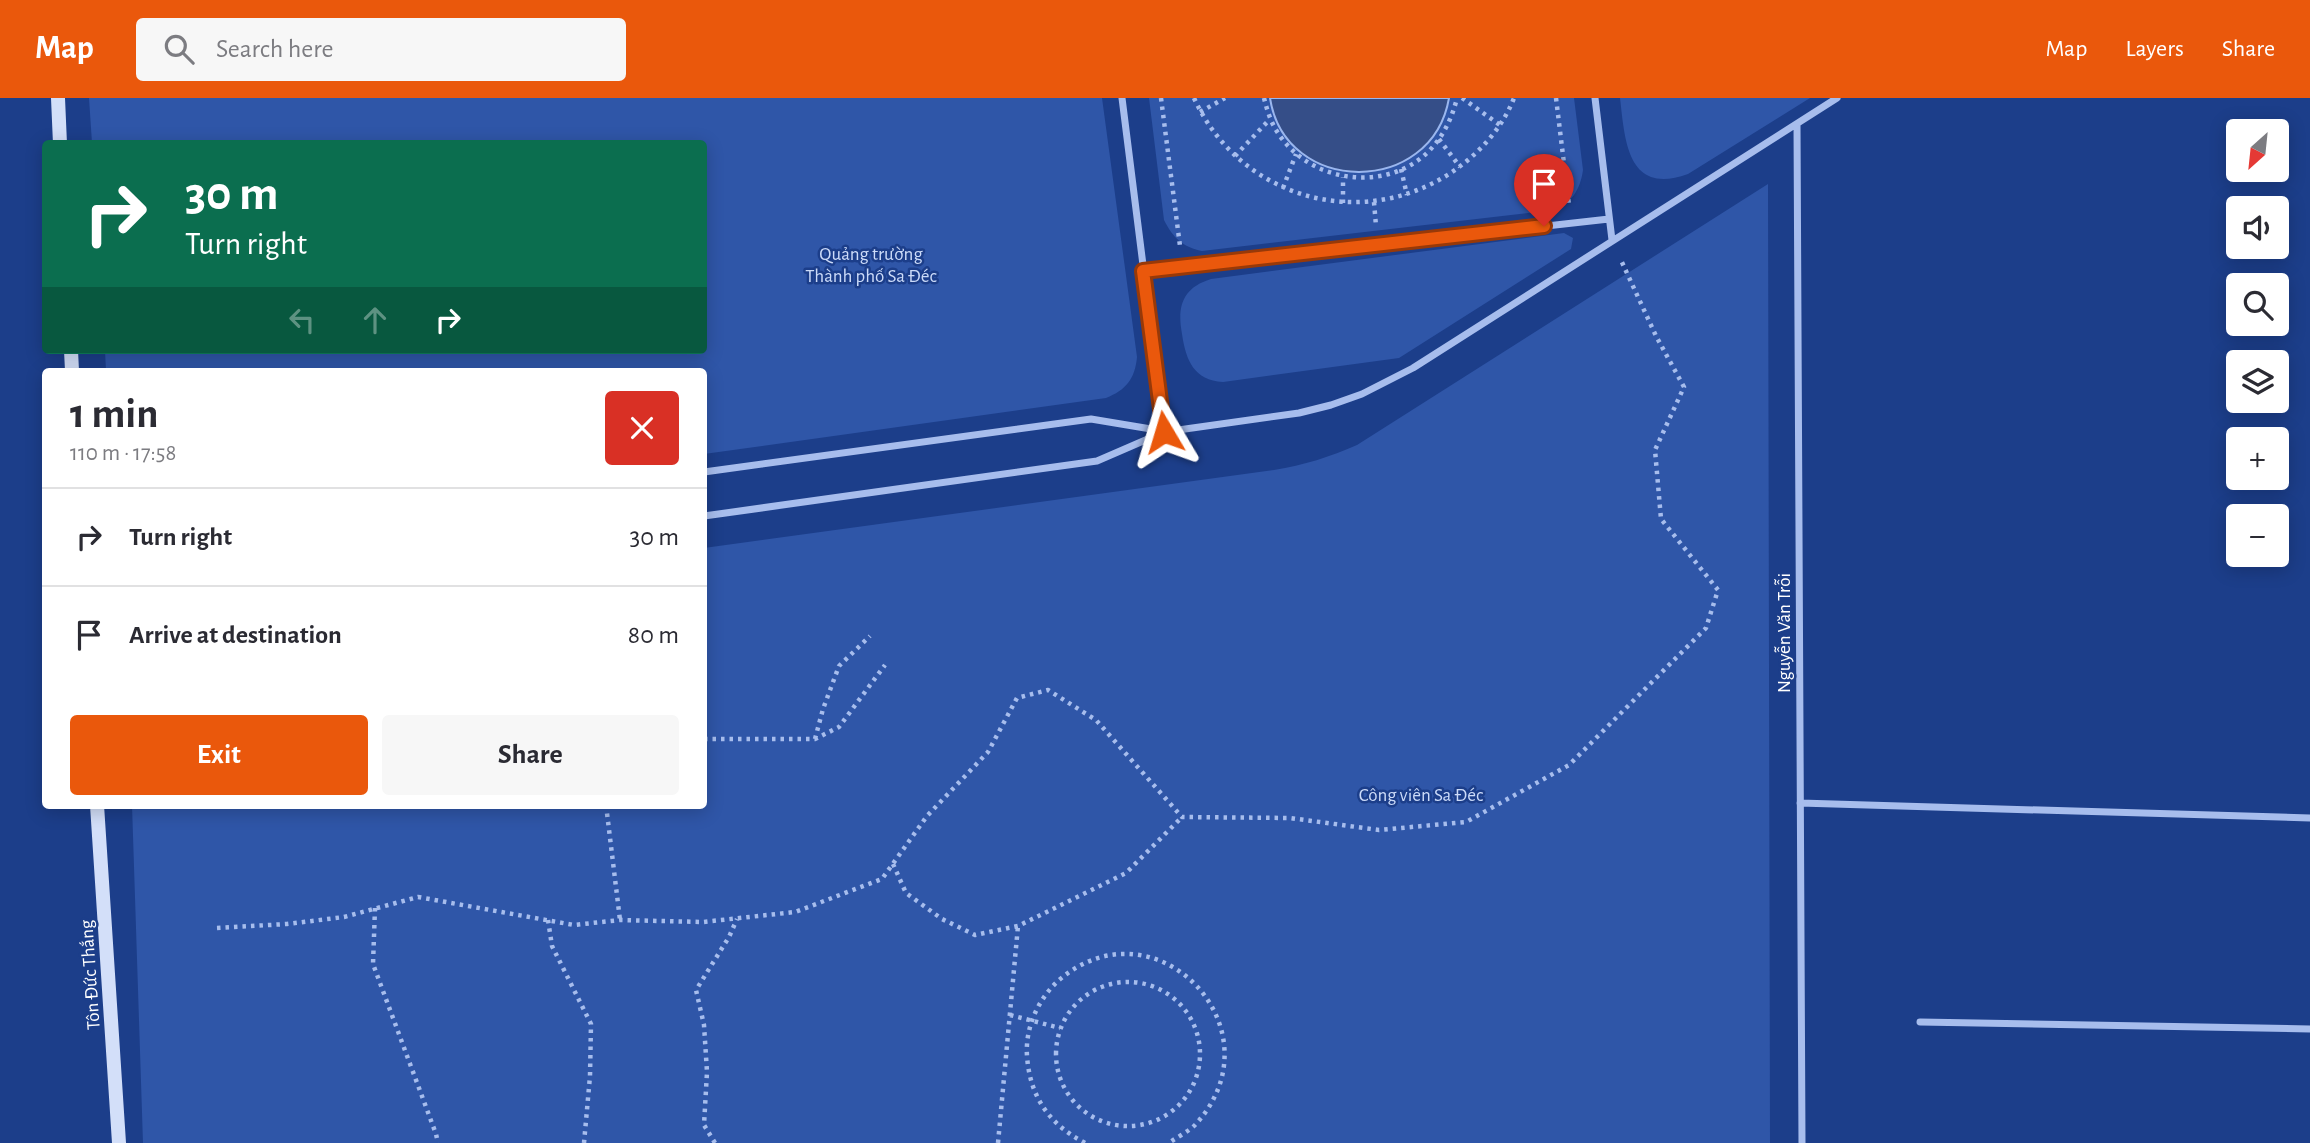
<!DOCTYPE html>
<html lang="en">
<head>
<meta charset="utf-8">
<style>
	body { margin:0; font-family:"Alegreya Sans",sans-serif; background:#f7f7f7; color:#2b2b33; height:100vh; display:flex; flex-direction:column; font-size:26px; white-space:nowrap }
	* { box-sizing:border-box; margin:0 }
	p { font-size:23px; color:#7c7c81 }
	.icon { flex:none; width:38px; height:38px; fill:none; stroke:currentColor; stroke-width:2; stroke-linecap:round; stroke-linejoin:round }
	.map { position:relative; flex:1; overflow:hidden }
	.drawer { position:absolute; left:42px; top:270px; width:665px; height:441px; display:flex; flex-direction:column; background:#fff; border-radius:7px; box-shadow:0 4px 18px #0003 }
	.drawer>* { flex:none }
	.banner { position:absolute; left:42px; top:42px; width:665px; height:214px; border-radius:7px; box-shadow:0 4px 18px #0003; background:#0b6e4f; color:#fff; overflow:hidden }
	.needle { width:46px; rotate:207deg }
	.controls { position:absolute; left:2226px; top:21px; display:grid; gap:14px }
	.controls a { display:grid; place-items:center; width:63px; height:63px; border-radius:7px; background:#fff; box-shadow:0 4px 18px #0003; font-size:35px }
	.pin { position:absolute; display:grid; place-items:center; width:60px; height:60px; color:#fff; margin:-72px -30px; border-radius:50% 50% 50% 0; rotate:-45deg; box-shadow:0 0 7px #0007 }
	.pin .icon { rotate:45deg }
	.me { position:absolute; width:77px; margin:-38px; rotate:353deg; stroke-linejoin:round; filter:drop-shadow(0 0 5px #0008) }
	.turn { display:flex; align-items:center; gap:24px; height:147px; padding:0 28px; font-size:32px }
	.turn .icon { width:91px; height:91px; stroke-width:2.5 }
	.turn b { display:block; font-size:49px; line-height:60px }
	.lanes { display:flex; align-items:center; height:66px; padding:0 28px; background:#0003; justify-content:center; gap:35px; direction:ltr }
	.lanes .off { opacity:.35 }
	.round { display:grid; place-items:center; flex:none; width:74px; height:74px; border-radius:7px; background:#f7f7f7 }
	.head { display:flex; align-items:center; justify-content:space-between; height:119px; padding:0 28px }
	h1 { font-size:42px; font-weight:700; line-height:52px }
	.action { display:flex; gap:14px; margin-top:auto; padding:14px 28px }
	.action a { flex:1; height:80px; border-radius:7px; background:#ea580c; color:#fff; font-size:28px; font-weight:700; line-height:80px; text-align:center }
	.action a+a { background:#f7f7f7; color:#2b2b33 }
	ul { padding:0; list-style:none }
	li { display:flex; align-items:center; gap:21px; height:98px; padding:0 28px; border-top:2px solid #e1e1e2 }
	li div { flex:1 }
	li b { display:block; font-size:26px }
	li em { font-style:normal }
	header { display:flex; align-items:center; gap:42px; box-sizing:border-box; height:98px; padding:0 35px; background:#ea580c; color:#fff }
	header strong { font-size:33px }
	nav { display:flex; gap:38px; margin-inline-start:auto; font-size:24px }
	.search { width:490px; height:63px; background:#f7f7f7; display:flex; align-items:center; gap:18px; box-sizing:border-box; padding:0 24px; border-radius:7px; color:#7c7c81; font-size:26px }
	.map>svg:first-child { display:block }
	.green { fill:#2f56a8 }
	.water { fill:#354e88; stroke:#9ab6ee; stroke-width:2 }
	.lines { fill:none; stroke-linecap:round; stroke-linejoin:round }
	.path { stroke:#a7bded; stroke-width:4.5; stroke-dasharray:3.5 5; stroke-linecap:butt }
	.street { stroke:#a7bded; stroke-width:7 }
	.secondary { stroke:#d3dff9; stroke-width:14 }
	.route-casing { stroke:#983908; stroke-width:18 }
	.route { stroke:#ea580c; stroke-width:12 }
	.labels { text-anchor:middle; stroke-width:5; stroke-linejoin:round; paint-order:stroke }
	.park-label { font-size:19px; fill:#ccdbf9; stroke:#1c3e8a }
	.street-label { font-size:19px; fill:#fff; stroke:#1c3e8a }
</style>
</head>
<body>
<header>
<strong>Map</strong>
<div class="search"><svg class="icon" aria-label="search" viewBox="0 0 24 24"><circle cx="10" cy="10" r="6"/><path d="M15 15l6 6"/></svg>Search here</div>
<nav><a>Map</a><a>Layers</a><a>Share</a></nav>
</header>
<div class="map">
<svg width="2310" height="1045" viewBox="0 0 2310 1045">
	<rect width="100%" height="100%" fill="#1c3e8a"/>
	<!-- green -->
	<path class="green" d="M89 0H1102L1137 259C1135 281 1126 292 1106 300L704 356V273H106L105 252H704V46L92 45Z
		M1149 0H1574L1583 72C1580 92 1572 105 1553 112L1202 153C1183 149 1173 140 1164 122Z
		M1620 0H1810L1688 76C1627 98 1625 42 1620 0Z
		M1768 86 1770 1045H143L132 707H704V450L1274 372C1304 367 1330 359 1357 347Z
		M1564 135 1573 140 1571 151 1399 260 1223 284C1194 282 1186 263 1182 236 1177 209 1182 190 1211 181Z"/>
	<!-- water -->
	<path class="water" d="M1270 0H1449C1432 99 1285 98 1270 0Z"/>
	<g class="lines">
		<!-- path -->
		<path class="path" d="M1161 0 1180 148
			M1194 0C1239 99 1358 134 1449 76 1477 58 1502 31 1514 0
			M1264 0C1267 12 1271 25 1278 35 1310 85 1387 96 1430 52 1444 37 1452 20 1457 0
			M1462 0 1500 27
			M1556 0 1569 107
			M1200 14 1225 0
			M1439 41 1460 69
			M1235 58 1270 21
			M1401 71 1407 97
			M1283 90 1296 56
			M1374 104 1376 128
			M1343 105V79
			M704 641H815L839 629 885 567
			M815 641 823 611 839 568 870 538
			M606 707 620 822
			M893 766 906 795 942 821 975 837 1018 828 1126 775 1182 719
			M375 810 373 866 436 1036 438 1045
			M548 822 552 848 591 926 590 978 584 1045
			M217 830 287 826 344 819 418 799 574 827 620 822 703 824 795 814 882 781 927 718 988 654 1017 600 1048 592 1096 622 1182 719 1290 720 1379 732 1466 724 1569 667 1706 530 1718 492 1661 421 1655 352 1684 289 1656 238 1620 160
			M1056 956a72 72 0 1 1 144 0a72 72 0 1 1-144 0Z
			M1010 917 1060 930
			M715 1045 704 1027 707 974 704 927 696 892 729 839 737 821
			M998 1045 1018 828
			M1085 1045C1049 1026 1030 999 1027 958 1025 930 1038 901 1059 882 1156 799 1283 932 1195 1027 1188 1034 1177 1039 1169 1045"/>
		<!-- street -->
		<path class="street" d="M1122 0 1164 334
			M1595 0 1612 142
			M1797 26 1802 1045
			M1143 173 1609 121
			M704 374 1091 321 1163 333
			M704 418 1097 363 1164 334 1299 315 1331 307 1362 296 1413 270 1837 0
			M1800 705 2310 720
			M1920 924 2310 931"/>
		<!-- secondary -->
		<path class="secondary" d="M58 0 60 46
			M71 252 72 273
			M97 707 119 1045"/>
	</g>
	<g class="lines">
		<!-- route casing -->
		<g class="route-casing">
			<path id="route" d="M1164 334 1143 173 1544 128"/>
		</g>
		<!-- route -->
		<use href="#route" class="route"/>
	</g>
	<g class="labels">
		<!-- park labels -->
		<g class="park-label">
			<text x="871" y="162">Quảng trường<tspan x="871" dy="22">Thành phố Sa Đéc</tspan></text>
			<text x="1421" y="703">Công viên Sa Đéc</text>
		</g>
		<!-- street labels -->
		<g class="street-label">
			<text transform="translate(1783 535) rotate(-90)" y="7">Nguyễn Văn Trỗi</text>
			<text transform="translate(89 877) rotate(-94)" y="7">Tôn Đức Thắng</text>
		</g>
	</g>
</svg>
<div class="controls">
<a><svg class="needle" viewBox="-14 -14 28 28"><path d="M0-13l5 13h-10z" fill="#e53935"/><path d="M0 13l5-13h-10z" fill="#7c7c81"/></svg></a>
<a><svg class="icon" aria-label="sound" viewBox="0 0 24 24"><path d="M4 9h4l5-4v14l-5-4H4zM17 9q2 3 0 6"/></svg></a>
<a><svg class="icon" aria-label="search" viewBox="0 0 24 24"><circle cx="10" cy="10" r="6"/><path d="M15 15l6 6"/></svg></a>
<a><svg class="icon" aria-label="layers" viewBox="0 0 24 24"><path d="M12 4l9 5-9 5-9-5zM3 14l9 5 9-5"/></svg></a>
<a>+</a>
<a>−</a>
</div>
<div class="pin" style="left:1544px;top:128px;background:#d93025"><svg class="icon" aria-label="arrive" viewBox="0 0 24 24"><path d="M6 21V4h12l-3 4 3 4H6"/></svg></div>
<svg class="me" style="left:1164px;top:334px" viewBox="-20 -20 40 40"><path d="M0-17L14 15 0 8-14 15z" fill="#ea580c" stroke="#fff" stroke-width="4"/></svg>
<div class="banner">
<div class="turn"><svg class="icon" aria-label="right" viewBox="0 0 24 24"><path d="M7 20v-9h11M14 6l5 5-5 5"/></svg><div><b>30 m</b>Turn right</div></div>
<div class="lanes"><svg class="icon off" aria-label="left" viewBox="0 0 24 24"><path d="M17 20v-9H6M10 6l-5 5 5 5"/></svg><svg class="icon off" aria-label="ahead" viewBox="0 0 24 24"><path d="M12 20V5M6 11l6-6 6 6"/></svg><svg class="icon" aria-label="right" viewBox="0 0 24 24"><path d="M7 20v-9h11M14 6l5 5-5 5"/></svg></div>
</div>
<section class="drawer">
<div class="head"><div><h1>1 min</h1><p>110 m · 17:58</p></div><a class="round" style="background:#d93025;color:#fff"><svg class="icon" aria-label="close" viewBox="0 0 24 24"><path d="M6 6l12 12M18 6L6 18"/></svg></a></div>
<ul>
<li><svg class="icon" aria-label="right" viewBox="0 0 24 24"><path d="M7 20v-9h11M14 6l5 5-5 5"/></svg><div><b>Turn right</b></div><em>30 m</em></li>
<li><svg class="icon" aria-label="arrive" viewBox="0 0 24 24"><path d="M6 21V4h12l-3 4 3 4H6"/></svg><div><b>Arrive at destination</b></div><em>80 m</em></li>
</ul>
<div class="action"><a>Exit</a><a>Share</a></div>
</section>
</div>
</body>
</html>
